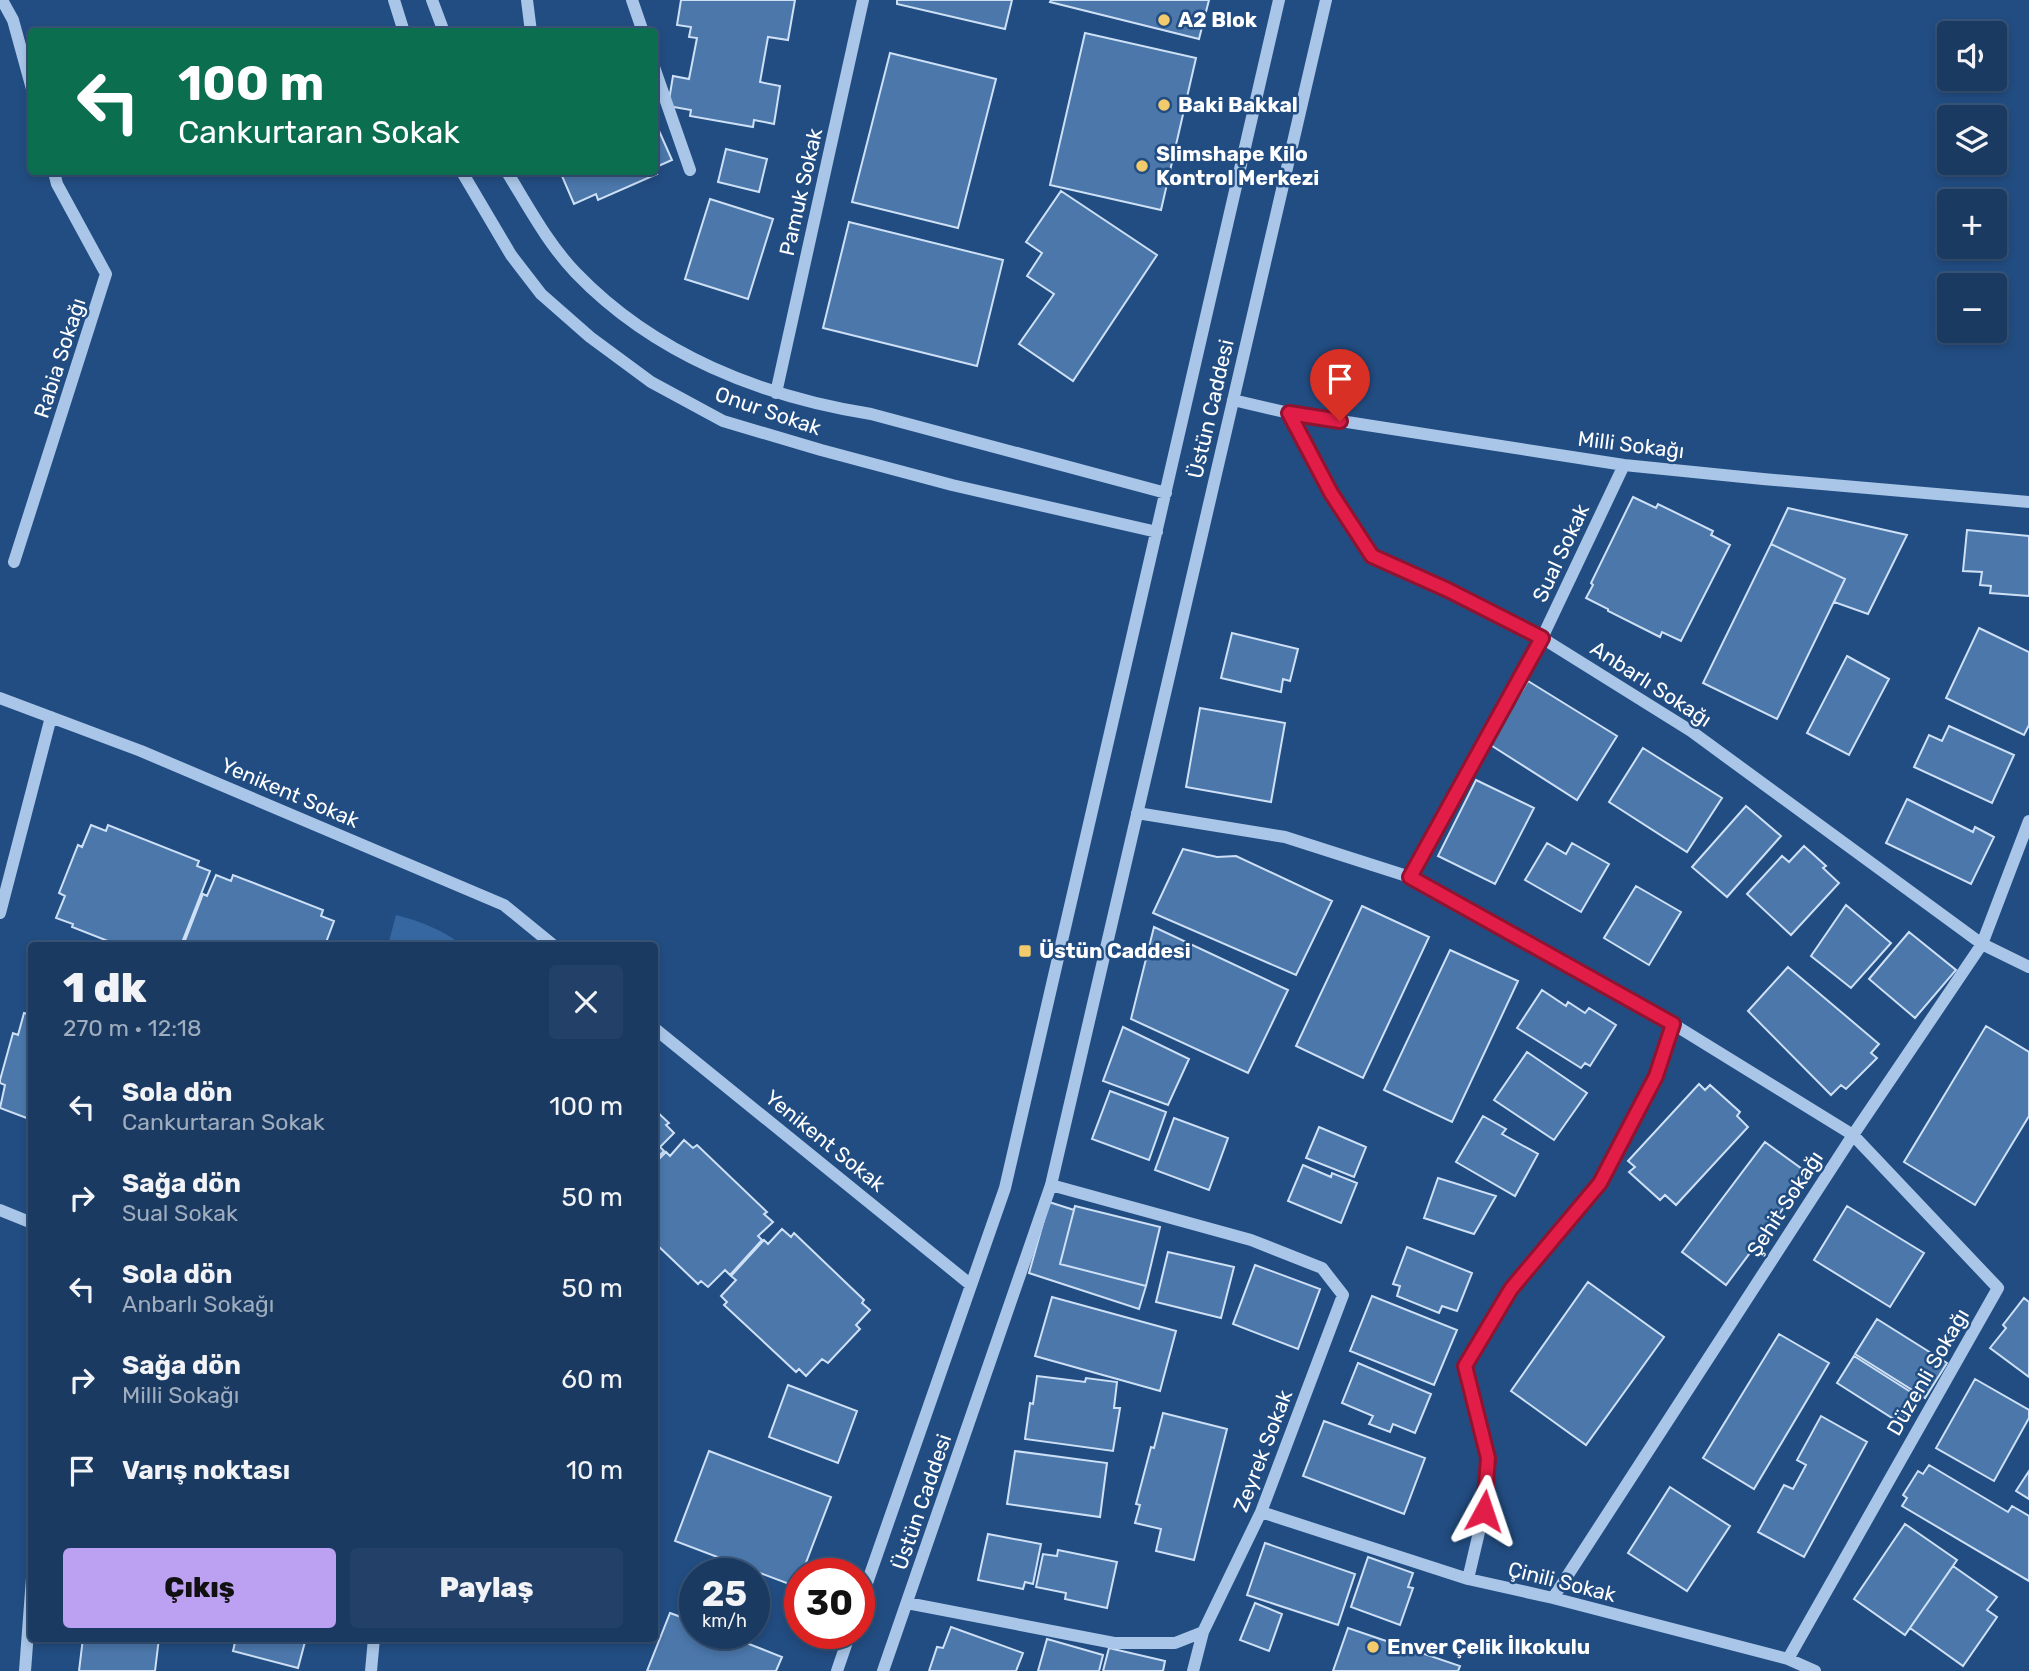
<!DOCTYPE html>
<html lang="tr">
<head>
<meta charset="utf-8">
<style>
	body { margin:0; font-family:Rubik,sans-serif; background:#234168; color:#f1f3f6; height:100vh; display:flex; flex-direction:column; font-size:26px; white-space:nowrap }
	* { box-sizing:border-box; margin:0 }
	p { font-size:23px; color:#9fadbe }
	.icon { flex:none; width:38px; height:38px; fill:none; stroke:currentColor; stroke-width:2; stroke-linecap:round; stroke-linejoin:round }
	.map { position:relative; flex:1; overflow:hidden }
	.drawer { position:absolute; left:28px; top:942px; width:630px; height:700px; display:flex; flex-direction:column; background:#1a3a62; border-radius:7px; box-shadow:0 4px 10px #0003,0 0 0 2px #385477 }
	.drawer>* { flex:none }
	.top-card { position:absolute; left:28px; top:28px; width:630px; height:147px; border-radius:7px; box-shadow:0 4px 10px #0003,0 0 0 2px #385477; background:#0b6e4f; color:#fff; overflow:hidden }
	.controls { position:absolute; left:1937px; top:21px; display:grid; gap:14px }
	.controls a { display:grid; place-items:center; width:70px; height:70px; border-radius:7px; background:#1a3a62; box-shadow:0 4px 10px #0003,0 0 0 2px #385477; font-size:35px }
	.speed { position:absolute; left:679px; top:1558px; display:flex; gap:14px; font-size:35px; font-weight:700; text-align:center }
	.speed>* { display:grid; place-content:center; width:91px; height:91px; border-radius:50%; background:#1a3a62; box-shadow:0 4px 10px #0003,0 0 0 2px #385477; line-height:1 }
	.speed small { font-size:18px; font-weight:400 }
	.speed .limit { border:10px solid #d22; background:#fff; color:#111 }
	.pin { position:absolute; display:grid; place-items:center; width:60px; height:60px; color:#fff; margin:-72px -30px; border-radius:50% 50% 50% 0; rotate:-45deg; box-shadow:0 0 7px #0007 }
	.pin .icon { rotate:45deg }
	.me { position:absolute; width:77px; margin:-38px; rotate:5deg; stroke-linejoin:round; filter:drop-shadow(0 0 5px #0008) }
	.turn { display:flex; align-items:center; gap:24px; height:147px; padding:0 35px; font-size:32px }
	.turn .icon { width:91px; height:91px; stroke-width:2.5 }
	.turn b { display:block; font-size:49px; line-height:60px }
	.round { display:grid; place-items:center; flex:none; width:74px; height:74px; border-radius:7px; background:#234168 }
	.overview { display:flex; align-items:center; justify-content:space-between; height:119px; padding:0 35px }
	h1 { font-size:42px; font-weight:800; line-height:52px }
	.cta { display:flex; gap:14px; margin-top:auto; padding:14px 35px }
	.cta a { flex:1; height:80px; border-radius:7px; background:#bca0f2; color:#111; font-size:28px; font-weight:800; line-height:80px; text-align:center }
	.cta a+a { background:#234168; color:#f1f3f6 }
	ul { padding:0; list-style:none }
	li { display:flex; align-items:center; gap:21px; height:91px; padding:0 35px }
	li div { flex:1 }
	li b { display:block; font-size:26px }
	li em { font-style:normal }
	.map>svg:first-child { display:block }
	.green { fill:#3667a0 }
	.building { fill:#4b77ab; stroke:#cde0f6; stroke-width:2 }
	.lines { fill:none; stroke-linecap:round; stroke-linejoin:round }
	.minor { stroke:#a9c6e8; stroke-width:12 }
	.route-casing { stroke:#92132f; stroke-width:18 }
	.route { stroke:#e11d48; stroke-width:12 }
	.poi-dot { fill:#f4cb6c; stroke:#224d82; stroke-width:2.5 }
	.labels { text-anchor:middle; stroke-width:5; stroke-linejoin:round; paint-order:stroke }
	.poi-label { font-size:21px; font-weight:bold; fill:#fff; stroke:#224d82; text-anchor:start }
	.street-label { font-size:21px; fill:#fff; stroke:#224d82 }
</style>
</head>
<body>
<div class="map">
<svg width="2029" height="1671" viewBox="0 0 2029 1671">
	<rect width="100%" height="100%" fill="#224d82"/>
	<!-- green -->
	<path class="green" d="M396 915C420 921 443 930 462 945H388Z"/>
	<!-- building -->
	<path class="building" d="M681 0H795L788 40 768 37 760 82 780 86 774 124 754 120 753 127 690 116 691 110 668 106 673 76 689 79 697 38 689 37 691 27 677 25Z
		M897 0H1012L1005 29 897 4Z
		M1051 0H1209L1199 39 1050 2Z
		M1085 33 1196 58 1161 210 1050 185Z
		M890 53 996 79 958 228 852 202Z
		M656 124 672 160 654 168V125Z
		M726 149 767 159 759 192 718 182Z
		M654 169 657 174 598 200 596 194 574 204 562 176 571 172H654Z
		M1061 191 1157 255 1073 381 1019 344 1054 294 1027 276 1042 253 1026 242Z
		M710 199 773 219 748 299 685 279Z
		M849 222 1003 260 977 366 823 328Z
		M1633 497 1656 508 1658 504 1713 531 1711 535 1730 545 1681 641 1662 632 1660 637 1608 611V609L1586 598 1593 585 1591 583Z
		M1788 508 1907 535 1868 614 1834 602 1845 579 1771 544Z
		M1967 530 2029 536V596L1990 593 1991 586 1980 585 1982 572 1963 571Z
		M1771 544 1845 579 1777 719 1703 683Z
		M1979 628 2029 652V725L2024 735 1946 698Z
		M1232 633 1298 649 1290 681 1283 679 1281 692 1221 678Z
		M1847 656 1889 679 1849 755 1807 733Z
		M1528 681 1617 736 1577 800 1489 744Z
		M1200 708 1285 723 1271 802 1186 787Z
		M1949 726 2014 755 1992 803 1914 767 1929 735 1942 741Z
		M1643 748 1722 798 1687 852 1609 802Z
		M1476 780 1534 808 1495 884 1438 856Z
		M1907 799 1973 832 1975 827 1994 837 1971 884 1886 843Z
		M1746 806 1781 836 1727 897 1692 867Z
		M91 825 106 831 108 825 199 861 197 866 210 871 181 945H118L72 927 73 924 56 918 65 896 59 893 78 845 82 847Z
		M1547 843 1566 854 1572 843 1609 864 1581 912 1525 880Z
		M1804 846 1826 866 1823 868 1839 883 1791 935 1747 894 1782 856 1789 862Z
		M1183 849 1217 857 1236 856 1332 901 1296 975 1153 913Z
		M216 875 231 881 233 875 323 910 321 916 334 921 325 945H190L184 943 203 894 207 896Z
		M1636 886 1681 912 1649 965 1604 938Z
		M1846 905 1891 943 1851 988 1811 956Z
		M1362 906 1429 937 1363 1078 1296 1046Z
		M1154 927 1288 990 1248 1073 1131 1019Z
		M1909 932 1956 970 1915 1018 1869 979Z
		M1450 950 1518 981 1452 1122 1384 1090Z
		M1788 967 1879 1044 1871 1053 1877 1058 1846 1089 1841 1085 1831 1095 1748 1011Z
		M1542 990 1566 1006 1568 1002 1585 1013 1589 1008 1616 1025 1590 1066 1585 1063 1581 1068 1517 1028Z
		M24 1013 32 1015V1120L0 1108 5 1085 0 1083V1080L13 1033 18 1035Z
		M1986 1026 2029 1052V1116L1975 1205 1904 1162Z
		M1123 1027 1189 1059 1168 1105 1103 1081Z
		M1527 1052 1587 1093 1554 1140 1494 1100Z
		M1699 1084 1705 1090 1710 1085 1740 1112 1737 1116 1748 1127 1676 1205 1665 1195 1660 1200 1629 1172 1635 1167 1628 1161Z
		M1110 1091 1166 1112 1149 1160 1092 1139Z
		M654 1109 669 1123 666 1125 674 1133 660 1147 664 1151 654 1161Z
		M1483 1116 1506 1129 1502 1134 1538 1154 1515 1196 1456 1162Z
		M1174 1118 1228 1138 1209 1190 1155 1170Z
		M1319 1127 1366 1147 1354 1177 1306 1158Z
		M684 1140 693 1148 697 1145 767 1212 764 1214 773 1222 758 1236 762 1240 730 1275 725 1270 708 1287 701 1281 698 1284 654 1242V1164L666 1152 670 1156Z
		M1765 1142 1809 1174 1726 1285 1682 1252Z
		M1303 1165 1331 1177 1332 1173 1357 1183 1341 1223 1288 1201Z
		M1438 1178 1496 1196 1474 1234 1424 1218Z
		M1049 1202 1074 1210 1060 1264 1146 1286 1139 1309 1029 1273Z
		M1075 1206 1160 1227 1146 1286 1060 1264Z
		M1847 1206 1924 1253 1890 1307 1814 1260Z
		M782 1229 791 1237 794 1233 864 1300 862 1303 870 1310 856 1325 860 1329 828 1363 822 1359 806 1376 799 1369 796 1372 724 1305 727 1302 721 1296 736 1280 731 1276 764 1240 768 1244Z
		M1407 1247 1472 1273 1457 1311 1442 1306 1439 1313 1397 1296 1400 1286 1393 1284Z
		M1168 1252 1234 1267 1221 1318 1156 1302Z
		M1255 1265 1320 1289 1298 1349 1233 1324Z
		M1588 1282 1664 1337 1586 1445 1511 1391Z
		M1372 1296 1457 1330 1434 1385 1350 1351Z
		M1052 1297 1176 1331 1160 1391 1035 1356Z
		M2024 1298 2029 1302V1377L1990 1348 2006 1328 2003 1325Z
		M1877 1319 1947 1363 1925 1398 1855 1354Z
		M1779 1334 1829 1363 1754 1489 1703 1458Z
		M1854 1356 1917 1396 1900 1423 1837 1383Z
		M1358 1363 1431 1394 1415 1433 1393 1424 1390 1432 1369 1424 1373 1416 1342 1403Z
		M1037 1376 1085 1382 1086 1378 1117 1382 1114 1408H1120L1113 1451 1025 1439 1030 1403 1033 1404Z
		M1975 1379 2029 1410V1418L1994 1481 1936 1448Z
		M788 1385 857 1411 838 1463 769 1437Z
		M1163 1413 1227 1429 1194 1560 1156 1551 1161 1529 1135 1523 1140 1505 1136 1504 1151 1447 1154 1448Z
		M1821 1416 1867 1442 1804 1557 1758 1532 1784 1485 1793 1489 1806 1465 1797 1460Z
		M1324 1421 1425 1458 1404 1514 1303 1476Z
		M709 1451 831 1497 802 1573H800L797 1587 675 1541Z
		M1015 1451 1107 1463 1100 1517 1007 1504Z
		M1929 1465 2008 1512 2012 1506 2029 1516V1581L1902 1506 1907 1498 1903 1495 1918 1471 1923 1474Z
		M2029 1471V1499L2016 1491Z
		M1670 1487 1730 1526 1687 1591 1628 1553Z
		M1905 1524 1957 1560 1905 1635 1854 1599Z
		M988 1534 1041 1544 1033 1584 1025 1582 1023 1589 978 1580Z
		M1265 1543 1355 1574 1338 1625 1247 1595Z
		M1058 1550 1117 1562 1107 1608 1065 1599 1066 1593 1036 1587 1043 1554 1057 1556Z
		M1368 1557 1413 1573 1408 1587 1413 1588 1400 1625 1351 1607Z
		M1953 1566 1997 1597 1987 1610 1997 1617 1963 1666 1910 1628Z
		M1255 1603 1282 1614 1269 1651 1240 1640Z
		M670 1613 695 1622V1633H721L782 1657 776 1671H647Z
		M951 1627 1023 1653 1016 1671H929L937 1647 943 1648Z
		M1348 1628 1460 1666 1458 1671H1333Z
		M83 1638H159L155 1671H79Z
		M236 1638H306L298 1668 233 1651Z
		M1047 1639 1103 1655 1099 1671H1038Z
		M1109 1648 1165 1661 1163 1671H1103Z"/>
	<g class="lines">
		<!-- minor -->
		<path class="minor" d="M2 0 13 20 32 89
			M394 0 404 32
			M432 0 444 32
			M527 0 531 32
			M632 0 643 32
			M654 67 690 170
			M462 172 511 255 541 294 590 337 651 382 723 421 821 450 952 485 1157 532
			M507 172C528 206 548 244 576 273 654 354 762 397 871 414L1166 493
			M776 393 863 0
			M1233 400 1289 413 1624 465 1763 479 2029 502
			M1289 413 1331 493 1372 556 1448 591 1542 638 1691 731 1982 944 2029 967
			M14 562 106 274 57 184 54 172
			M0 698 141 751 504 905 553 945
			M1137 813 1285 837 1410 877 1673 1024 1853 1135 1998 1288 1788 1659
			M1410 877 1542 638 1624 465
			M0 913 51 717
			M654 1028 971 1285
			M0 1210 32 1223
			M1261 1512 1468 1579 1553 1598 1788 1659 1815 1671
			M1468 1579 1484 1511 1488 1458 1465 1366 1511 1289 1600 1183 1656 1076 1673 1024
			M1553 1598 1853 1135 1982 944 2029 821
			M907 1603 1114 1643H1175L1203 1632 1261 1512 1343 1295 1322 1268 1251 1240 1051 1185
			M859 1606 1005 1188 1279 0
			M25 1671 32 1578
			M371 1671 374 1638
			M837 1671 850 1633
			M883 1671 1051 1185 1326 0
			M1193 1671 1203 1632"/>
	</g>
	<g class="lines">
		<!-- route casing -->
		<g class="route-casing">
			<path id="route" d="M1340 421 1289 413 1331 493 1372 556 1448 590 1542 638 1410 877 1673 1024 1656 1076 1600 1183 1511 1289 1465 1366 1488 1458 1484 1511"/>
		</g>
		<!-- route -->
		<use href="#route" class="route"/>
	</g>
	<!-- markers -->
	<g class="poi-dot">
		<circle cx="1164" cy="20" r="7"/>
		<circle cx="1164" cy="105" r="7"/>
		<circle cx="1142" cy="166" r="7"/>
		<rect x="1018" y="944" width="14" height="14" rx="3.5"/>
		<circle cx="1373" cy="1647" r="7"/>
	</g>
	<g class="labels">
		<!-- poi labels -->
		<g class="poi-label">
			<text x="1178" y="27">A2 Blok</text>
			<text x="1178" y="112">Baki Bakkal</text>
			<text x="1156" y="161">Slimshape Kilo<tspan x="1156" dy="24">Kontrol Merkezi</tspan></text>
			<text x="1039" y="958">Üstün Caddesi</text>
			<text x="1387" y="1654">Enver Çelik İlkokulu</text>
		</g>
		<!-- street labels -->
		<g class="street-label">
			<text transform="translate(801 192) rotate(-77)" y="7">Pamuk Sokak</text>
			<text transform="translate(60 358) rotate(-72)" y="7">Rabia Sokağı</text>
			<text transform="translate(1211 409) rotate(-77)" y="7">Üstün Caddesi</text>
			<text transform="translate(768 411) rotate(19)" y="7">Onur Sokak</text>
			<text transform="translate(1631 445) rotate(7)" y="7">Milli Sokağı</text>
			<text transform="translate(1561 553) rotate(-65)" y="7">Sual Sokak</text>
			<text transform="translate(1651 684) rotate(33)" y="7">Anbarlı Sokağı</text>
			<text transform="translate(290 793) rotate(23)" y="7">Yenikent Sokak</text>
			<text transform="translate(825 1141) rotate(39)" y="7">Yenikent Sokak</text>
			<text transform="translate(1785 1204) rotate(-57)" y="7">Şehit Sokağı</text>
			<text transform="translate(1928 1372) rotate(-60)" y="7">Düzenli Sokağı</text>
			<text transform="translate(1263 1451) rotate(-69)" y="7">Zeyrek Sokak</text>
			<text transform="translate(922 1502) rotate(-71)" y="7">Üstün Caddesi</text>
			<text transform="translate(1562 1582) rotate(14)" y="7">Çinili Sokak</text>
		</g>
	</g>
</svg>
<div class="controls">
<a><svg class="icon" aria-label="sound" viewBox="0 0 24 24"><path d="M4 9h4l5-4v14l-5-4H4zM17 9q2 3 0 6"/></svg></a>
<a><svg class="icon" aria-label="layers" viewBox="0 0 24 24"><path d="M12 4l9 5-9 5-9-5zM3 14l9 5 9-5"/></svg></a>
<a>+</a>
<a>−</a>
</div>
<div class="speed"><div>25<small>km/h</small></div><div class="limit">30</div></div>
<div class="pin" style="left:1340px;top:421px;background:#d93025"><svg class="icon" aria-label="arrive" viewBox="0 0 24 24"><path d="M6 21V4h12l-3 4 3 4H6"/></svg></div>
<svg class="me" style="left:1484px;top:1511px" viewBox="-20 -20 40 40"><path d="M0-17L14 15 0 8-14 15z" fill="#e11d48" stroke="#fff" stroke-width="4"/></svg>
<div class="top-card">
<div class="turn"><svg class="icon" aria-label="left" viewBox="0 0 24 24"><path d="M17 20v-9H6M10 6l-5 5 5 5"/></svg><div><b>100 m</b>Cankurtaran Sokak</div></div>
</div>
<section class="drawer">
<div class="overview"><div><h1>1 dk</h1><p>270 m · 12:18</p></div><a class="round"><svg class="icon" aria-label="close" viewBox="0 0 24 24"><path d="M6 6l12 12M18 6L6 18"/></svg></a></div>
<ul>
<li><svg class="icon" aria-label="left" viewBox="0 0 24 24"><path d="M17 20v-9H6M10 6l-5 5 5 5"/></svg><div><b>Sola dön</b><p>Cankurtaran Sokak</p></div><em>100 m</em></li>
<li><svg class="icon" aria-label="right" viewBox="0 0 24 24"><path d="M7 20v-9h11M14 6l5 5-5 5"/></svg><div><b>Sağa dön</b><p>Sual Sokak</p></div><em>50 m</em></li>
<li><svg class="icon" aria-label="left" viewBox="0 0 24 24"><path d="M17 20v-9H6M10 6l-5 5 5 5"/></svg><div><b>Sola dön</b><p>Anbarlı Sokağı</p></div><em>50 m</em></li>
<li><svg class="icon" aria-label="right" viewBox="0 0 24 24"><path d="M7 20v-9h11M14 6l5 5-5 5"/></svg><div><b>Sağa dön</b><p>Milli Sokağı</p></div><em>60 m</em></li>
<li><svg class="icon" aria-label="arrive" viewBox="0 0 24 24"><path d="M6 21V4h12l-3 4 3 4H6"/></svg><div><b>Varış noktası</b></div><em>10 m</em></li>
</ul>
<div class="cta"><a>Çıkış</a><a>Paylaş</a></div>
</section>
</div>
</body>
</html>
